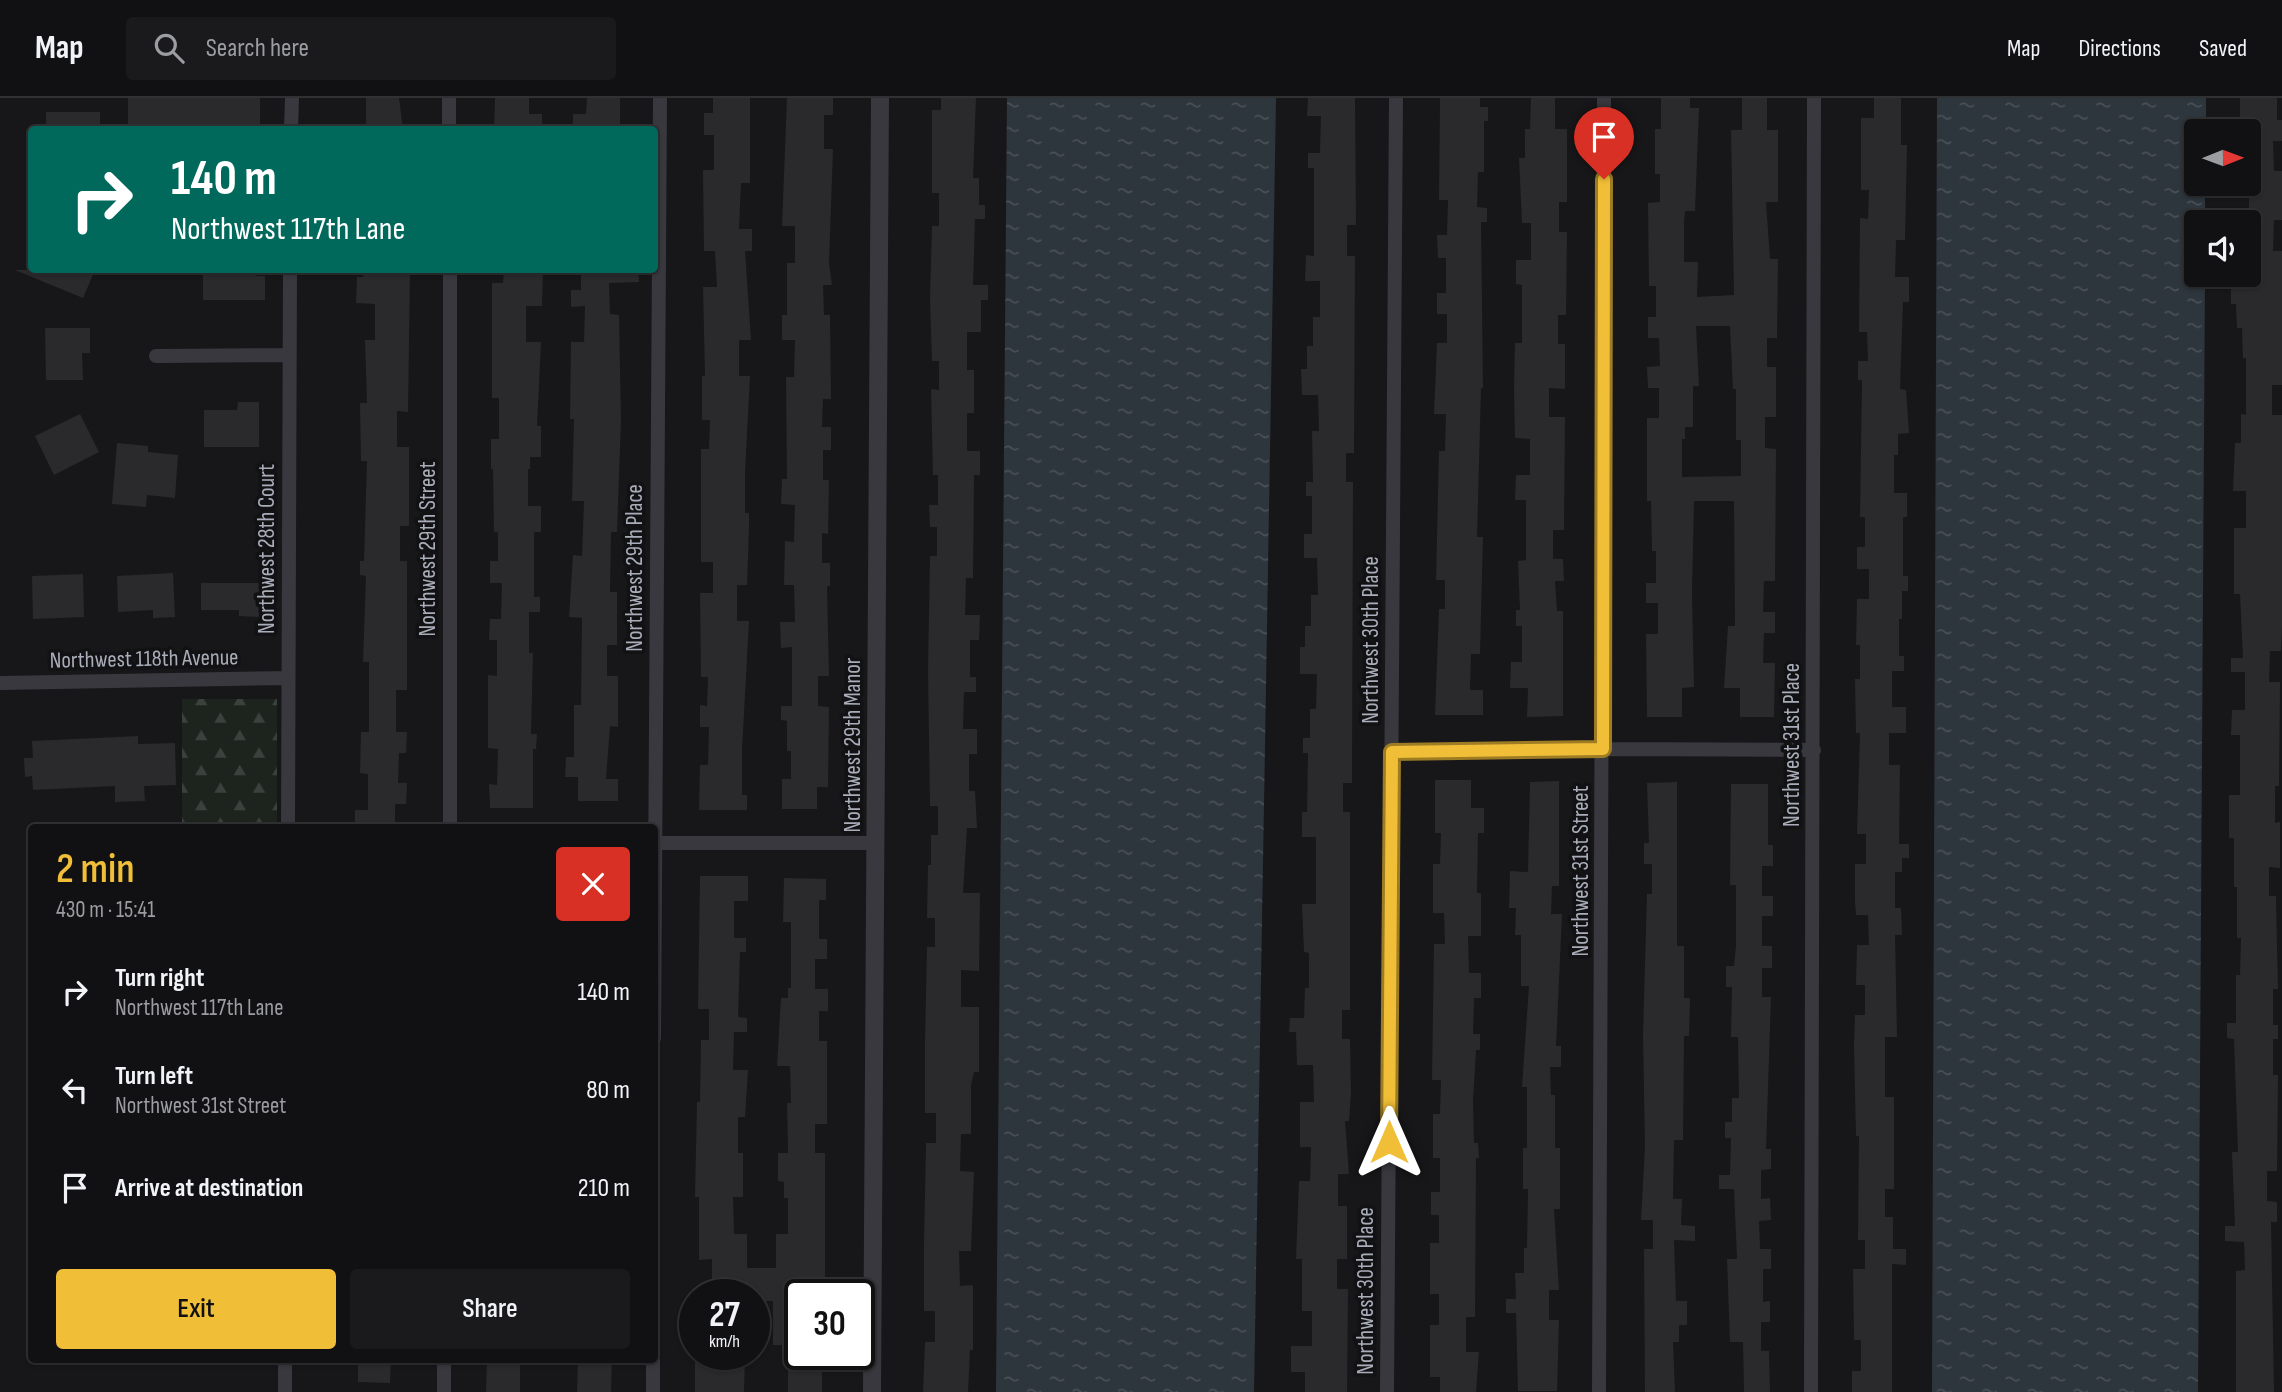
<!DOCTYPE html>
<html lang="en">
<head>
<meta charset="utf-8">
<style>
	body { margin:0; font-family:"Sofia Sans Condensed",sans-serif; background:#1a1a1c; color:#f1f3f6; height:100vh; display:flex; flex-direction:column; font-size:26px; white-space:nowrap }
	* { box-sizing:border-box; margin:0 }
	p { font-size:23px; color:#9c9da0 }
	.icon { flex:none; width:38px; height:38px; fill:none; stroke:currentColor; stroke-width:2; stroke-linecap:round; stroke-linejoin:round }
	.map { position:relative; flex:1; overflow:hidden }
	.details { position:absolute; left:28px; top:726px; width:630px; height:539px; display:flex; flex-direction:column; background:#111113; border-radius:7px; box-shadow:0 2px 5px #0004,0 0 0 2px #303133 }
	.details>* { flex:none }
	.top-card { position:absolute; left:28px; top:28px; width:630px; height:147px; border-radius:7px; box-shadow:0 2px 5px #0004,0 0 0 2px #303133; background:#00695c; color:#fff; overflow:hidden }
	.needle { width:46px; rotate:89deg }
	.controls { position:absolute; left:2184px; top:21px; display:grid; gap:14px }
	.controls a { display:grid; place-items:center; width:77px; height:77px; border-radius:7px; background:#111113; box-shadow:0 2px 5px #0004,0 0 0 2px #303133; font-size:35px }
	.speed { position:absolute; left:679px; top:1181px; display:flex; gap:14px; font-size:35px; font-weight:700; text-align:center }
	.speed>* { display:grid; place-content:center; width:91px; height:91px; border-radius:50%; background:#111113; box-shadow:0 2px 5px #0004,0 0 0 2px #303133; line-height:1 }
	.speed small { font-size:18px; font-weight:400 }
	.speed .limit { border:4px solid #111; border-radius:10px; background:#fff; color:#111 }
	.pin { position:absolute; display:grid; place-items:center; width:60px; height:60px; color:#fff; margin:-72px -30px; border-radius:50% 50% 50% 0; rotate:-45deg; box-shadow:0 0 7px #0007 }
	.pin .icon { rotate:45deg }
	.me { position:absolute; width:77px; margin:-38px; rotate:0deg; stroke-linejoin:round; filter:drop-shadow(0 0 5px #0008) }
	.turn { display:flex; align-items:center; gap:24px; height:147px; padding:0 28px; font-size:32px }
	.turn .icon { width:91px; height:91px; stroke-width:2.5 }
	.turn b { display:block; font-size:49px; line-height:60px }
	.round { display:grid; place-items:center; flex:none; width:74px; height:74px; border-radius:7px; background:#1a1a1c }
	.head { display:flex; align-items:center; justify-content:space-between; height:119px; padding:0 28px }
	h1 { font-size:42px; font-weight:600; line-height:52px; color:#f1bf37 }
	.primary-button { display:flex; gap:14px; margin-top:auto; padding:14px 28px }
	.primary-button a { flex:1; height:80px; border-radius:7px; background:#f1bf37; color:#111; font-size:28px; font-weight:600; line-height:80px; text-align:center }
	.primary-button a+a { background:#1a1a1c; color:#f1f3f6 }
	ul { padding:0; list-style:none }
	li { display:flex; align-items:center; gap:21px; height:98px; padding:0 28px }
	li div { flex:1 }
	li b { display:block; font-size:26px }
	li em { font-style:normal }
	header { display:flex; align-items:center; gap:42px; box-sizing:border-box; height:98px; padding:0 35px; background:#111113; border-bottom:2px solid #303133 }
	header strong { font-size:33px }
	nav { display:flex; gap:38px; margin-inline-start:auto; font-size:24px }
	.search { width:490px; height:63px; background:#1a1a1c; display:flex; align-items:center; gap:18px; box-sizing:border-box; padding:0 24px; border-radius:7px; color:#9c9da0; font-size:26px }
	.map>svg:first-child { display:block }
	.forest { fill:url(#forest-firs) }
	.water { fill:url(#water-ripples) }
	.building { fill:#2a2a2d; fill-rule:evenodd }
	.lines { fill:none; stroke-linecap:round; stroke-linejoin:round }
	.minor { stroke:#38383e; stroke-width:14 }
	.tertiary { stroke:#38383e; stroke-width:18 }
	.route-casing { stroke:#9d7c24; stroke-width:18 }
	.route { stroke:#f1bf37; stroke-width:12 }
	.labels { text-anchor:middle; stroke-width:7; stroke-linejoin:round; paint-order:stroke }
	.street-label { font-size:23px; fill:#a9adb9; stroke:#121214 }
</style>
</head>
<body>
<header>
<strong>Map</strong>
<div class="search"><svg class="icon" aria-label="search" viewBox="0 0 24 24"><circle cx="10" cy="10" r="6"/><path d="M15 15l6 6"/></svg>Search here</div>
<nav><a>Map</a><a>Directions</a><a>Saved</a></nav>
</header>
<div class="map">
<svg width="2282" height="1294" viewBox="0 0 2282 1294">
	<defs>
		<pattern id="forest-firs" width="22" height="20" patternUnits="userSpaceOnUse" patternTransform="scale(1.75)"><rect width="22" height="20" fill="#1d241e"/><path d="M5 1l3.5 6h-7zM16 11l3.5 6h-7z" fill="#3b413d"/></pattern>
		<pattern id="water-ripples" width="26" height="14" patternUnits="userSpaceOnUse" patternTransform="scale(1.75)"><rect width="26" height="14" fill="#2d353d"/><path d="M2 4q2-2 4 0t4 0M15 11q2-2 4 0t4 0" fill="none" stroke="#495057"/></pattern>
	</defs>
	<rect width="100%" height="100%" fill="#171719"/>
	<!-- forest -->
	<path class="forest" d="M182 601H277V730H182Z"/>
	<!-- water -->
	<path class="water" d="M1007 0H1276L1254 1294H996Z
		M1937 0H2206V33H2196V86H2205V124H2196V177H2205L2198 1294H1932Z"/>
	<!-- building -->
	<path class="building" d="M128 0H260V32H128Z
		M366 0H399L403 32H366Z
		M495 0H529V16H542V32H494Z
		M587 0H620V32H573V16H586Z
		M713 0H750V85H741L739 131H752V153H745L751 242H739V278H750L745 374V415H749V430L747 487H737V523H749L742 652V697H747V712H699L700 667H708L709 629H700V607L707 608 708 579H701L700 495H713V464H701V351H709L710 322H702V278H705L703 189H717L715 153H704L703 72H714V37H704V15H713Z
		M787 0H833V17H824V51H833L829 165 832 187H823L824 217H830L831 301H823L822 329H831V352H823V382H829L828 436 822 435V465H830V488H827L829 578H818V608L829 609 828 689H817V711H782V681H791V653H787V623L781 622V608H792V549L781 550 780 524H795L794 487H784L785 443 794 444 795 407 781 406 782 381H787L786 279H794L795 242H782V217H787V165H795V128H782Z
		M941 0H976L973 80H979V107H985V121H975L973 187H988V202H981V234H967V272H974V315H967V353H980V377H974L973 480H966L965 517H980L979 542H970V579H976V594H964L963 631H977V656H969V693H975L977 730H967L963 795H980L979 873 961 872V909H979V974H974L971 987V1036H961L960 1073 974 1074 971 1153H959L960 1188 973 1187V1252H970L968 1294H923L925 1244H935V1213H924V1147L926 1045H936V1015H925V943L927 849H935V820H927L928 767H931V737H938V708H930L928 573 930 458H937V429H930L929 407H938V377H933L931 291 939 292V263H932L930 201 932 128H939V95H932V12H941Z
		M1308 0H1355L1356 127H1347V158H1355L1354 355H1346V384H1353L1352 685H1343V714H1350V912H1342V941H1350L1351 995 1349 1023H1345L1349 1076H1338V1108H1347V1161H1337V1191H1348L1347 1294H1305V1274H1291V1248H1312V1213H1302V1161H1296L1299 1083H1310L1311 1049H1300V1004H1314L1313 967H1297L1296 934H1289L1290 920H1304L1305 890H1309V855L1304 854 1302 806H1316V739H1302V714H1307L1308 655H1303V640H1310V611H1316L1317 576H1300V549H1305V528H1311V497H1318L1317 460H1304V436H1312V398H1306V384H1313L1312 333H1319L1318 297H1302L1301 271H1307V248H1313V219H1320V183H1305L1306 157 1314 158V70H1308V55H1320L1321 18H1307Z
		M1440 0H1480V9H1488V23H1484V74H1478L1477 109 1487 110V124H1481L1483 290H1481L1477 439H1483L1480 556H1471L1470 592H1483V617H1435L1439 511H1445V482H1436L1439 353H1445L1446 316H1434L1437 245H1447V216H1437V195H1446V160H1438L1437 137H1447L1448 102H1439Z
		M1531 0H1555V31H1567V104H1559V134H1567L1566 217H1558V246H1565V291L1549 290V319H1565L1564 432H1553V461H1563L1564 483H1555L1557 513H1563V618L1527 619 1528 590H1510L1511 564H1522V528H1516V512H1520L1518 463 1526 462V402H1515L1516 377H1530V341L1515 340 1514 290 1515 245H1522V187L1516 186V162H1531V125H1522L1519 60H1525V31H1530Z
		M1661 0H1690V10H1699L1695 113H1685L1684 125V164H1698L1697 199 1734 197 1731 32H1742V0H1767V32H1778V104H1766L1770 161H1778L1777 240H1767V269H1776V319H1765V350L1776 351 1775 483H1764L1763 514H1775V535H1764L1763 565H1775L1774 619H1740V590H1724L1728 528H1735L1734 403H1694L1692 494 1694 589 1682 590V619H1647L1646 536H1658V505H1646V485H1656V453H1652L1651 403H1647V320H1659V290H1648L1647 269 1660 268 1659 240H1648V219H1656V188H1649L1648 105 1660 104V76H1655V31H1661ZM1696 228H1730L1733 291H1736V342H1741V378L1682 379V341H1685V329H1693V288H1699Z
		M1874 0H1901V47H1907L1905 142H1896L1895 179H1909V204H1903L1900 291 1906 292 1909 335 1898 336V357H1894V395H1907V419H1903V478H1908V493H1902V521H1899V558H1904V573H1892V609H1906V635H1889V667H1900L1899 746H1909V760H1902V774H1895V810H1901L1902 837H1895L1897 939H1885V999H1894V1091H1885V1119H1893V1151H1906V1167L1892 1166V1294H1852V1273H1861V1242H1854L1853 1171H1865V1142H1858L1859 1038H1856L1854 948 1855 917H1865V887H1856L1857 847H1869L1868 817H1856L1855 803V766H1866V736H1857L1860 635H1856L1855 581H1860V547H1856L1857 501H1869V471H1857V449H1865V419H1860L1862 282H1858V263H1868L1867 234H1859L1860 120 1868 121 1869 92H1861V20H1874Z
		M2240 0H2277V22H2282V43H2273L2274 73H2282V122H2274L2273 153H2282V287H2272V317H2282V527L2281 553H2270L2269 584H2280L2279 688H2275V725L2280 724V770L2269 769V798H2276L2277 849 2278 891H2273V927H2278V941H2273V977H2278L2277 1073H2267V1103L2277 1104V1124H2271L2274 1294H2236V1173L2245 1172 2244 1144 2225 1143V1128H2235L2232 1054H2238L2234 941 2227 940V925H2236V877H2240L2241 840H2237V789H2234V740H2229V697H2240V637H2231L2232 612H2245V574H2231V560H2243L2240 496H2234V430H2246V393H2233L2235 345H2241V316L2246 317V260H2243L2242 230H2237L2236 206H2231V181H2249V33H2240Z
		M46 14H100V32H46Z
		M15 172H95L83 200Z
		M203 172H256V178H265V202H203Z
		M363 172H410L408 314 397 313V349H409V428H400V463H407V592H396V634H407L406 655H399L398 685H407L406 706H395V729L355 728V712H368V676L360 675 361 634H369V564H363L366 478 360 477V463H364L367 363H361L360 305H367L365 242H375V206L356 205 357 179H363Z
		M504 172H543L542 208H526V244H541L537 328H541V359H530V371H528V408H541V434H534V499H540V514H529V555H533L531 636H537L536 651H533V710H490L489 686 497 687 498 651 488 650V577L497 578V542H489L490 521H501L502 485H490V463H498V434H494L493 371H491V341H499V300H492V185H503Z
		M581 172H638L639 184 609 185 610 216 619 217 621 321 617 434H611L610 494H617V547H607V578H618V629L610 628 606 681H618V703H578V679H565L566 659H574V607H581L582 520 569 519 573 457 582 458 584 403H572L574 321H570L571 244H584L585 208 571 209V192H581Z
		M45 230H90V255H82L83 282H46Z
		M238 304H259V349H204V312H237Z
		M80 316 99 354 54 377 35 338Z
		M117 345 148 348V354L178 357 175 400 147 397 146 409 112 406Z
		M173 475 175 519 153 520V512L118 514 117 478Z
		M83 476 84 519 33 521 32 478Z
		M201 485H259V519L239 518V512H201Z
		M138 638V646L175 645 176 687 144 688 145 703 115 704V688L33 692 32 678 25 679 24 660H33L32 643Z
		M1435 682H1471V710H1484V735H1478L1477 795H1481V838H1468L1469 875H1481V900H1474L1473 936H1480V952H1476L1473 1003 1474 1045H1478L1479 1060H1476L1475 1219H1466V1254H1479L1476 1294H1440V1279H1430V1227H1439V1196H1430V1145H1439V1117H1431V1094H1440V1060H1433V1016H1440L1441 982H1432L1434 846H1445L1444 815H1433V766H1440L1441 735H1435Z
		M1559 683V788H1552L1551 816H1562L1556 948H1561V969H1550L1551 997H1555V1050H1560V1111H1554L1559 1192H1549V1222H1559L1557 1293H1518L1516 1215H1506V1201H1516L1515 1175H1524V1150H1527L1528 1091H1523V1050H1527V989H1522L1529 888H1521V837H1515L1516 810H1509L1510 773 1528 774 1530 684Z
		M1677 684V848H1684V900H1690L1689 938H1684L1683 1042H1674L1673 1101H1682L1681 1127 1695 1128V1143L1674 1142 1676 1203H1687V1227H1679V1244H1673L1675 1294H1645L1644 1151H1653V1122H1641L1645 1049 1643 937 1647 796H1652V766H1644V745H1649L1647 685Z
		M1731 686H1768V747H1773V768H1762V798H1773V818H1762V848H1772V870H1762V899H1771L1766 1051H1771V1071L1761 1072V1101L1770 1100 1771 1122 1759 1123 1760 1151H1771V1171H1763V1204L1770 1203V1224H1761V1253H1769L1770 1294H1744L1743 1244H1730L1727 1161H1737L1734 1091H1719V1077H1730L1731 1040H1725V1024H1732V1000H1739L1738 939H1731L1732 889H1726V868H1734L1736 848V787H1730Z
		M700 778H748V803H734V840H746V854H740L738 919 747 920V934H734L733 972H748L745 1019H738V1055H743V1099H733L734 1136H747V1170H776V1136H788V1100H784V1084L778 1083V1055H788L787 1005H791L790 968H777L781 900H788V890H791V824H783L784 780 826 781V802H819V841H827V861H815V891H828V913H819V943H827V1026H815V1055H825V1192H816V1197H800V1247H773V1203H754V1197H712V1161L699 1162V1099H695L697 1004H700L701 942H709V911H698Z
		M695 1256H745L744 1294H695Z
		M788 1256H822V1294H788Z
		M358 1262H391L390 1285 358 1284Z
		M487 1262H520V1294H486Z
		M578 1262H612L611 1294H577Z"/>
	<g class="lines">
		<!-- minor -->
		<path class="minor" d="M449 0V32
			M291 32 292 0
			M450 172V730
			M156 258 289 257
			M0 585 288 580
			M1392 654 1603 651 1814 652
			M288 730 290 172
			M654 745H876
			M654 940 660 0
			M285 1294V1262
			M444 1294V1262
			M653 1294V1262
			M1387 1294 1396 0
			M1599 1294 1604 0
			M1811 1294 1814 0"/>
		<!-- tertiary -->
		<path class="tertiary" d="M872 1294 880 0"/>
	</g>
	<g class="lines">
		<!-- route casing -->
		<g class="route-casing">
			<path id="route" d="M1389 1044 1392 654 1603 651 1604 81"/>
		</g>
		<!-- route -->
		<use href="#route" class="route"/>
	</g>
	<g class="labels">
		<!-- street labels -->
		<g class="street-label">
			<text transform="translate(266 451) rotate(-90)" y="8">Northwest 28th Court</text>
			<text transform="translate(427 451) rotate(-90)" y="8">Northwest 29th Street</text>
			<text transform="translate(634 470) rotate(-90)" y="8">Northwest 29th Place</text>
			<text transform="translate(1370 542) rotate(-90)" y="8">Northwest 30th Place</text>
			<text transform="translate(144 560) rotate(-1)" y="8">Northwest 118th Avenue</text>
			<text transform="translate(852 647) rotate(-90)" y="8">Northwest 29th Manor</text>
			<text transform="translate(1791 647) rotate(-90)" y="8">Northwest 31st Place</text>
			<text transform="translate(1580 773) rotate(-90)" y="8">Northwest 31st Street</text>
			<text transform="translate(1365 1193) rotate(-90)" y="8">Northwest 30th Place</text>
		</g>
	</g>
</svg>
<div class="controls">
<a><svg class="needle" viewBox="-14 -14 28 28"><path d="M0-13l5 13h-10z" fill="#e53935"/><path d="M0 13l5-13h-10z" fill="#9c9da0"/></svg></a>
<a><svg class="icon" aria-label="sound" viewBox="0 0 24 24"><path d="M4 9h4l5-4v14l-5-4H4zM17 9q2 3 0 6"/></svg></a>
</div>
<div class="speed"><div>27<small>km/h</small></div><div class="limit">30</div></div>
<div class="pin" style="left:1604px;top:81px;background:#d93025"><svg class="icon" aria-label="arrive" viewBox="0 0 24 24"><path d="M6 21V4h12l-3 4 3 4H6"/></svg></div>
<svg class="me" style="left:1389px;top:1044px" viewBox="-20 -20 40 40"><path d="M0-17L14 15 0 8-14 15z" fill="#f1bf37" stroke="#fff" stroke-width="4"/></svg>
<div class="top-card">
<div class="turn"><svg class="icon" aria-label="right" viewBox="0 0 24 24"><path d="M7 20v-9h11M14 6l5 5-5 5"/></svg><div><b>140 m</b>Northwest 117th Lane</div></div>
</div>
<section class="details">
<div class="head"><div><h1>2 min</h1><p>430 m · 15:41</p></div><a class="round" style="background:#d93025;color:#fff"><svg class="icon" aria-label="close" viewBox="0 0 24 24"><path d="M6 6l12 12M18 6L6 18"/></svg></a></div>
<ul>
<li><svg class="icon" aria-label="right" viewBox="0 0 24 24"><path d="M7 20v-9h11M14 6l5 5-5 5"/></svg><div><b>Turn right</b><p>Northwest 117th Lane</p></div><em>140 m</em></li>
<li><svg class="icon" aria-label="left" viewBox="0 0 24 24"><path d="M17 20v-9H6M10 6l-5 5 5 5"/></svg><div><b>Turn left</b><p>Northwest 31st Street</p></div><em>80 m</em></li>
<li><svg class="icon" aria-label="arrive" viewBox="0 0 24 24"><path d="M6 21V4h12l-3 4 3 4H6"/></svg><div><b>Arrive at destination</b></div><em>210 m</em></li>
</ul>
<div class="primary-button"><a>Exit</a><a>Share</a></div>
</section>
</div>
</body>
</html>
